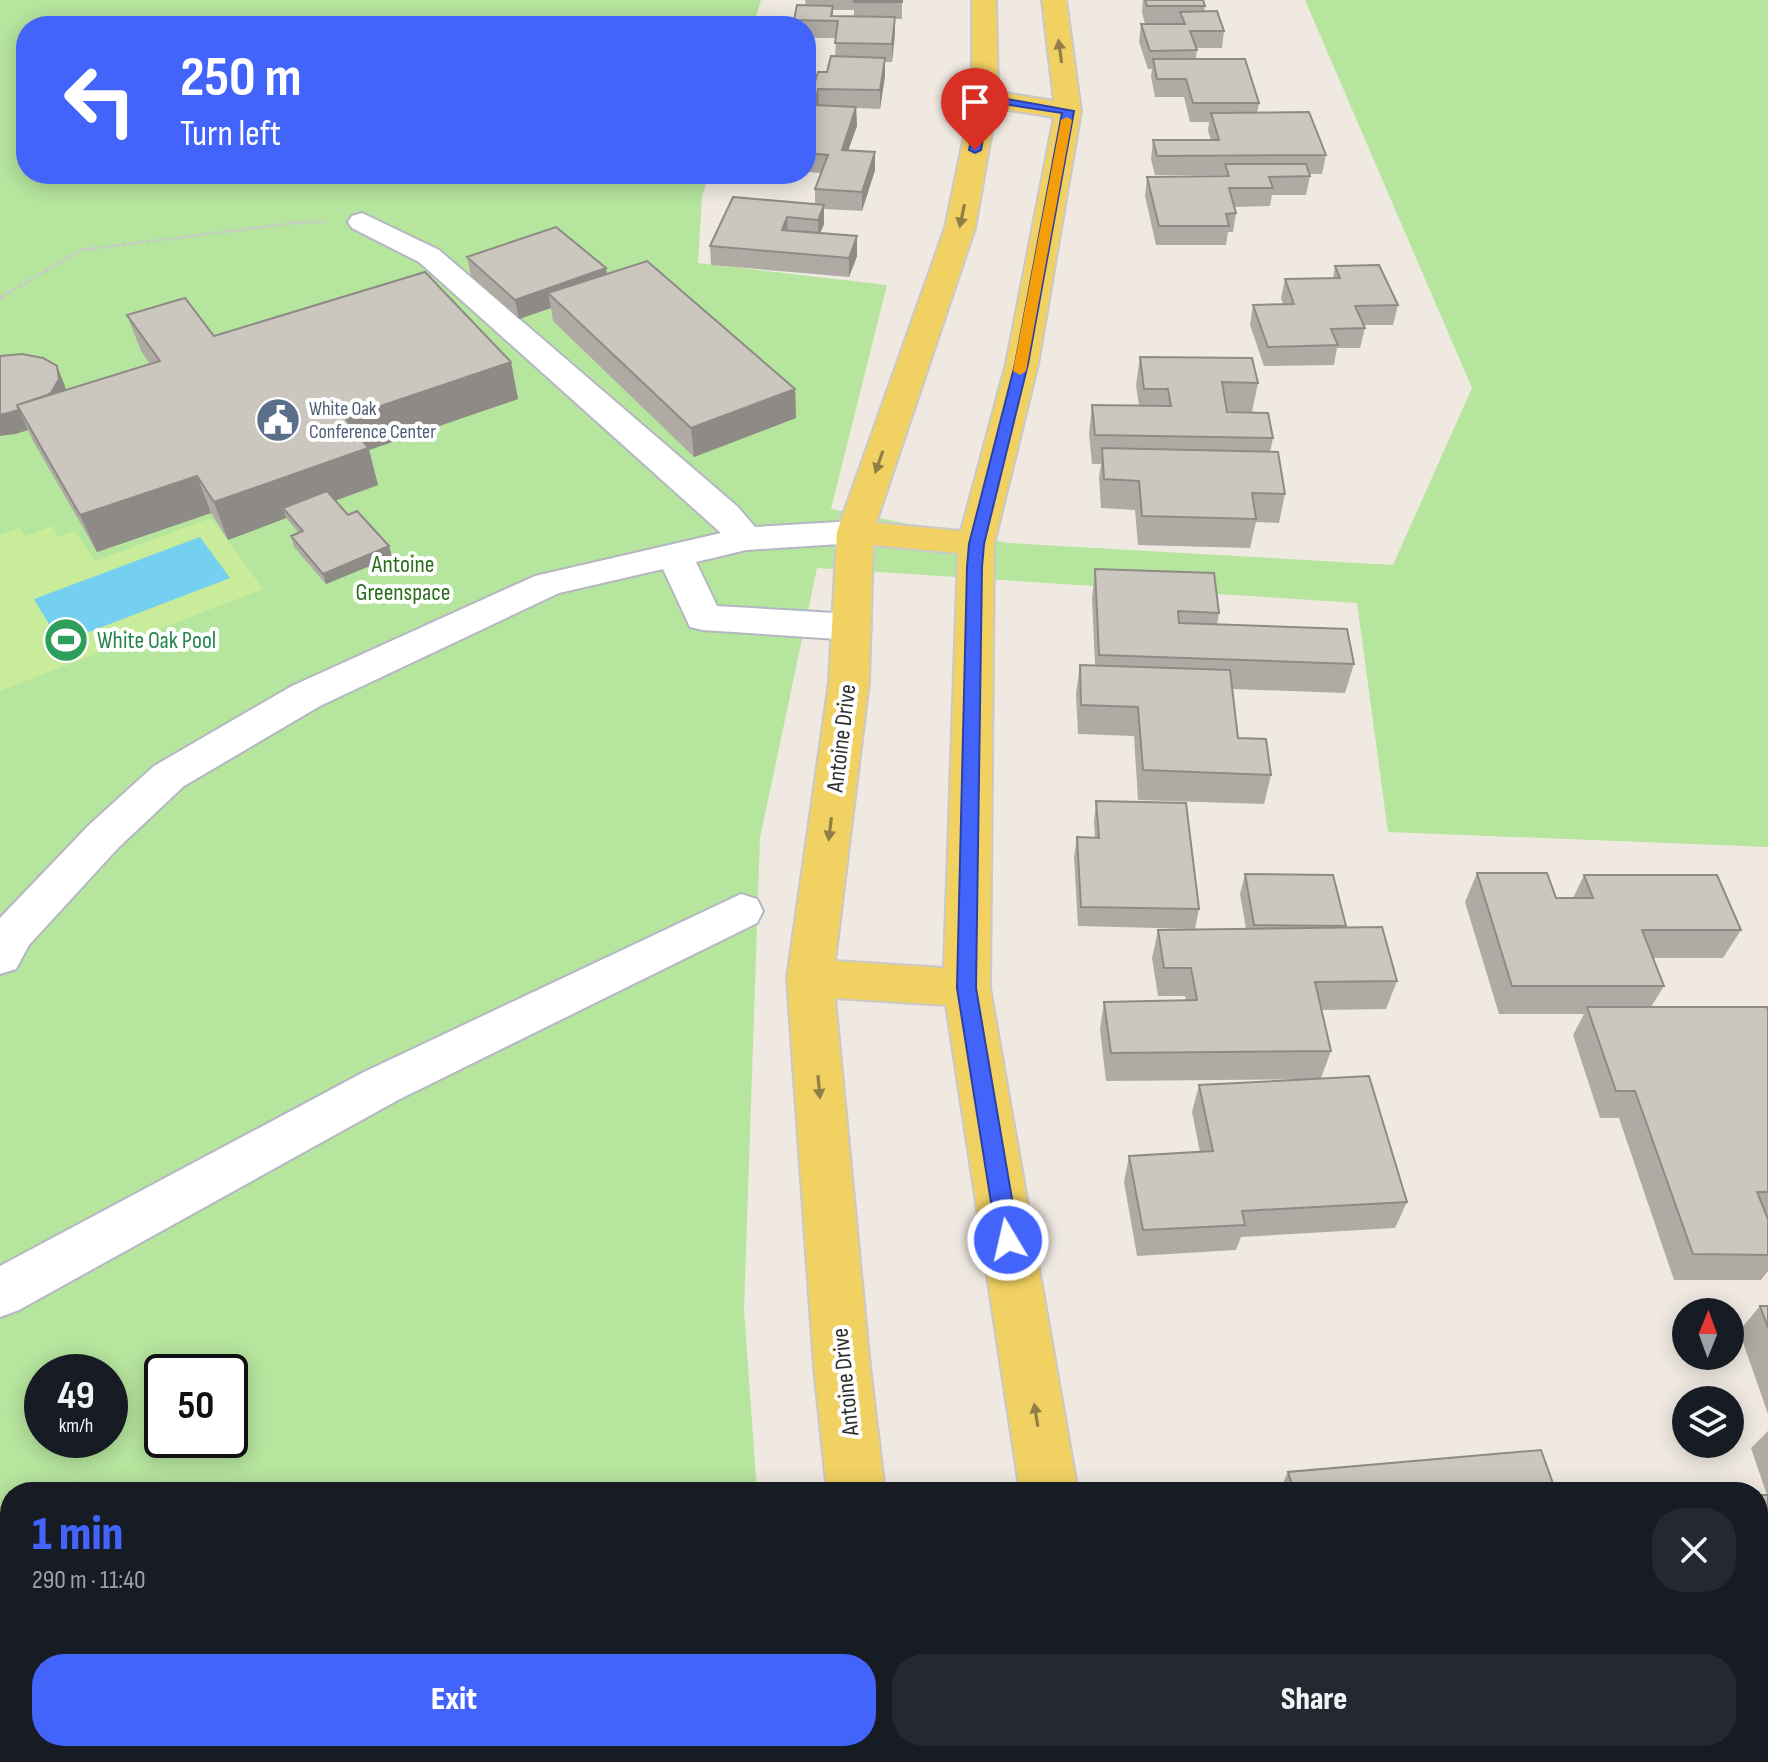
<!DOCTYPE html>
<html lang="en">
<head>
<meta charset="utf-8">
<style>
	body { margin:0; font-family:"Sofia Sans Condensed",sans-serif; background:#242831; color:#f1f3f6; height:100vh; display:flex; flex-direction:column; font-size:30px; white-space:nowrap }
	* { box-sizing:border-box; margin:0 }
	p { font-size:26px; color:#9ea1a6 }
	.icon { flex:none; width:44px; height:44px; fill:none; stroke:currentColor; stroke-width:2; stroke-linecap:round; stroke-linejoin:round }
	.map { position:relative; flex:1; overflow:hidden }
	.details { position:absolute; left:0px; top:1482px; width:1768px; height:280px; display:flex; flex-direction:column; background:#171b24; border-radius:32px 32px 0 0; box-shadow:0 4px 20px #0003 }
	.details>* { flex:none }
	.hud { position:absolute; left:16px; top:16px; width:800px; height:168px; border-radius:32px; box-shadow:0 4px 20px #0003; background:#4264fb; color:#fff; overflow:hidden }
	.needle { width:52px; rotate:1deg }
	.controls { position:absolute; left:1672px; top:1298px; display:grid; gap:16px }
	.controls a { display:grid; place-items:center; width:72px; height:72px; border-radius:50%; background:#171b24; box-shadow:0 4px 20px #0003; font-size:40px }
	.speed { position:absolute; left:24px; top:1354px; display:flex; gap:16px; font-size:40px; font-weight:700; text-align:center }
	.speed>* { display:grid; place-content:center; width:104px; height:104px; border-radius:50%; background:#171b24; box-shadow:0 4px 20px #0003; line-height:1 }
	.speed small { font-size:20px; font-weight:400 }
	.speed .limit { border:4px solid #111; border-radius:12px; background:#fff; color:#111 }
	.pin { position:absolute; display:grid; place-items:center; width:68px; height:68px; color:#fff; margin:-82px -34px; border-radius:50% 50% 50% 0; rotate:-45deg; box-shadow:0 0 8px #0007 }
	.pin .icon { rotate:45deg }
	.me { position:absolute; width:88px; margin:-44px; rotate:351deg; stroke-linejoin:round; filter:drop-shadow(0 0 6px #0008) }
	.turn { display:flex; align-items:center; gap:28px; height:168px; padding:0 32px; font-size:36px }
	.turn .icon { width:104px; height:104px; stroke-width:2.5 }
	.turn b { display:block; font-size:56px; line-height:68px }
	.round { display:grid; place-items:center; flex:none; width:84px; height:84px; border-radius:32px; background:#242831 }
	.overview { display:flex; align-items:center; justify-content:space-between; height:136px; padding:0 32px }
	h1 { font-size:48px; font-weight:800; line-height:60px; color:#4264fb }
	.button { display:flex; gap:16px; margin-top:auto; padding:16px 32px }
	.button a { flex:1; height:92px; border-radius:32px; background:#4264fb; color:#fff; font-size:32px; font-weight:800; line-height:92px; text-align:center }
	.button a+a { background:#242831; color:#f1f3f6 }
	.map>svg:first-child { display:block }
	.green { fill:#b6e59e; fill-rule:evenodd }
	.pitch { fill:#c9ec9a }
	.water { fill:#75cff0 }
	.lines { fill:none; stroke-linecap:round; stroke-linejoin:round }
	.minor-casing { stroke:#b4b7c1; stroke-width:4 }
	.major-casing { stroke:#c9c9c9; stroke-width:4 }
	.path-far1 { stroke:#c9c9c9; stroke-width:3; stroke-dasharray:4 2; stroke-linecap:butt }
	.path { stroke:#c9c9c9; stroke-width:4; stroke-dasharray:5 3; stroke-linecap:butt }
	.minor { fill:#fff; fill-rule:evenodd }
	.major { fill:#f2d163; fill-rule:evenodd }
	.wall { fill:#afaba4; fill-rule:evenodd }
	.shaded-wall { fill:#8e8b86 }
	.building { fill:#cbc7bf; stroke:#8e8b86; stroke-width:2 }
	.oneway { fill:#908048 }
	.route { fill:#4264fb; stroke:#2b41a3; stroke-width:2 }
	.slow { fill:#f59e0b }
	.labels { text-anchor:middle; stroke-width:8; stroke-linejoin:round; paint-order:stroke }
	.far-service-label { font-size:20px; fill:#4e5e75; stroke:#fff; text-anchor:start }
	.park-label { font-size:24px; fill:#2c6e1b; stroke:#fff }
	.leisure-label { font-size:24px; fill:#27864d; stroke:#fff; text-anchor:start }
	.street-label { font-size:24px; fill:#2e2e2e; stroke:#fff }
</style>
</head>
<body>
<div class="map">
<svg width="1768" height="1762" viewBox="0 0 1768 1762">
	<rect width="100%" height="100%" fill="#efe9e1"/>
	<!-- green -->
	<path class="green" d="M0 0H761L753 26H26V174H709L702 197 698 263 887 285 831 509 1009 543 1393 565 1472 388 1305 0H1768V847L1388 832 1357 603 817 568 760 838 744 1309 757 1492H10V1752H775V1762H0ZM42 1372H110V1440H42ZM162 1372H230V1440H162Z"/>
	<!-- pitch -->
	<path class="pitch" d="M211 518 263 589 0 691V535L19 528 25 536 52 526 59 537 75 531 95 561Z"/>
	<!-- water -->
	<path class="water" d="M200 537 230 578 60 643 34 599Z"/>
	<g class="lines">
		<!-- minor casing -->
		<g class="minor-casing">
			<path id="minor" d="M362 213 439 250 738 507 755 527 855 521 868 524 873 532 868 540 855 543 746 550 696 562 717 606 852 614 865 618 871 627 865 636 852 640 703 630 690 627 663 569 559 593 320 706 184 786 119 847 29 945 16 969 0 974V918L89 825 154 766 292 686 535 576 721 533 419 262 352 228 348 222 352 216Z
				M741 894 757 899 763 911 757 923 398 1100 19 1310 0 1317V1266L364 1072Z"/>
		</g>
		<!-- major casing -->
		<g class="major-casing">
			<path id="major" d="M972 0H996L998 92 1054 101 1042 0H1066L1081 111 1038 364 994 544 990 988 1078 1492H1020L946 1005 835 998 870 1367 885 1492H827L814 1367 787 978 829 682 837 532 945 228 972 98ZM996 108 1054 117 1006 364 961 531 876 523 975 228ZM873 545 958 553 944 968 835 961 869 682Z
				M854 1752H918L919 1762H855Z
				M1059 1752H1123L1125 1762H1061Z"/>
		</g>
		<!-- path-far1 -->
		<path class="path-far1" d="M8 293 81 250 302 222H325"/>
		<!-- path -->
		<path class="path" d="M0 298 11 291"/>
		<!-- minor -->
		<use href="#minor" class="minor"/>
		<!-- major -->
		<use href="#major" class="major"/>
	</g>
	<!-- wall -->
	<path class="wall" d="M805 0H902V19H895L892 62H885V76L880 109 856 108 857 126 848 150 875 170 862 211 824 209V224L820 233 857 256 849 277 711 265 710 246 815 204V189L821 173 806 172V125L809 117 806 116V82H815L827 72 835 56 836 38H806V26H794V20L806 5ZM833 10H854V16H833Z
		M1143 0H1203L1205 6 1204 11 1224 31 1222 48H1197L1196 59 1259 103 1257 113 1326 155 1322 174H1309L1310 176 1306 195H1272L1270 206 1234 207 1236 213 1233 232H1228L1226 245H1156L1145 196 1147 177 1223 176V175H1155L1151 159 1153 140H1211L1208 131 1209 122H1190L1184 97H1155L1151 77 1152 69H1148L1139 42 1141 24 1179 23 1145 24 1142 12Z
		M467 257 606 268 607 274 795 389 796 418 694 457 553 321 551 308 519 319 471 276Z
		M1335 266 1398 305 1393 325H1364L1365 328 1360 348H1337L1334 365 1264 366 1250 325 1253 305 1283 304 1281 298 1285 279 1333 278Z
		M127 315 214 336 511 362 518 399 369 450 378 485 335 500 348 515 389 546 392 557 326 584 294 547 291 536 299 533 286 518 228 540 211 513 97 552 33 441 28 430 15 434 0 356 57 366 66 390 150 364 141 351Z
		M1140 357 1258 383 1252 412 1227 411 1273 438 1270 452 1285 494 1279 523 1256 522 1250 548 1138 545 1135 510 1101 508 1099 477 1101 464H1092L1089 434 1092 405 1139 406 1136 385Z
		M1095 569 1219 613 1217 625 1354 664 1345 693 1232 689 1238 738 1271 775 1264 804 1138 800 1134 736 1078 734 1076 694 1080 665H1095L1092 598Z
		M1096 801 1199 909 1195 929 1078 926 1074 857 1077 837 1095 838 1094 821Z
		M1477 873 1556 898H1573L1584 875 1741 930 1723 958H1653L1664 986 1651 1007 1768 1011V1271L1761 1280H1674L1619 1118H1600L1573 1035 1584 1014H1499L1465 902Z
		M1245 874 1346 926 1345 928 1397 981 1386 1009 1321 1010 1331 1051 1321 1078 1407 1202 1395 1228 1241 1237 1236 1250 1137 1256 1124 1182 1129 1156 1200 1152 1192 1112 1199 1085 1311 1079 1106 1081 1100 1029 1104 1002 1186 1000 1185 996H1158L1152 958 1158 930 1246 929 1240 894Z
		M1760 1306H1768V1414L1739 1331Z
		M1768 1431V1593H1758V1495H1767L1751 1448Z
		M1288 1472 1556 1492H1279Z
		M1758 1644H1768V1762H1760L1758 1752Z"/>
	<!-- shaded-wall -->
	<path class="shaded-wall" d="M895 17V35L892 62V44Z
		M885 58V76L880 109V90Z
		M818 89 819 107 816 117V99Z
		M856 107 857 126 842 168V150Z
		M875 152V170L862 211V192Z
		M824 205V224L818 239V220Z
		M787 217 788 236 782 230Z
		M857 236V256L849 277V258Z
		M606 268 609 287 548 293 551 308 519 319 515 300Z
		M511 362 518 399 369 450 378 485 291 517 283 508 286 518 228 540 214 502 345 418Z
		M57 366 65 386 68 399 40 425Z
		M795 389 796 418 694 457 691 428Z
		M19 410 28 430 15 434 0 436V415Z
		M197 476 211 513 97 552 80 515Z
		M389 546 392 557 326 584 323 574Z"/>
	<!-- building -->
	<path class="building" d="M854 0H902V2H854Z
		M1145 0H1203L1205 6H1147Z
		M797 5 833 6 831 16 895 17 892 44 835 43 838 21 794 20Z
		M1217 11 1224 31H1190L1197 50 1150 51 1141 24H1185L1180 12Z
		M831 56 885 58 880 90 818 89 816 99 806 98V82H815L818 72H827Z
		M1153 59H1245L1259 103H1193L1186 79H1157Z
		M814 105 856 107 842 150 875 152 862 192 815 189 828 155 806 153V125Z
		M1309 112 1326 155 1157 156 1153 140H1219L1211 113Z
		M1225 164H1306L1310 176 1269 177 1273 188H1229L1236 213 1226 214 1229 226H1159L1147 177 1229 176Z
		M733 197 824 205 818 220 787 217 782 230 857 236 849 258 710 246Z
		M556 227 606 268 515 300 467 257Z
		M647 261 795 389 691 428 548 293Z
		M1379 265 1398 305 1355 306 1365 328 1331 329 1338 345 1268 347 1253 305 1294 304 1285 279 1340 278 1335 266Z
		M425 272 511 362 345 418 368 448 214 502 197 476 80 515 17 405 160 361 127 315 185 298 214 336Z
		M22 354 43 358 57 366 59 379 51 393 47 395 17 405 19 410 0 415V356Z
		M1140 357 1252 358 1258 383 1222 382 1227 412 1268 413 1273 438 1095 435 1092 405 1171 406 1168 389H1144Z
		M1102 448 1278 452 1285 494 1252 493 1256 519 1142 516 1139 481 1104 479Z
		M327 491 348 515 357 511 389 546 323 574 291 536 303 531 283 508Z
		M1095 569 1214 573 1219 613 1178 611 1179 623 1347 629 1354 664 1099 655Z
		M1080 665 1230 670 1238 738 1266 739 1271 775 1143 770 1138 707 1081 705Z
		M1096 801 1186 803 1199 909 1081 907 1077 837 1099 838Z
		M1477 873H1547L1556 898H1593L1584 875H1717L1741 930H1642L1664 986H1512Z
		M1245 874 1333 875 1346 926 1254 925Z
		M1382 927 1397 981 1315 982 1331 1051 1111 1053 1104 1002 1197 1000 1191 968H1164L1158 930Z
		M1587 1007H1767L1768 1011V1192H1757L1768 1219V1255L1693 1254 1635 1091H1616Z
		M1369 1076 1407 1202 1242 1211 1245 1225 1143 1230 1129 1156 1213 1151 1199 1085Z
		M1760 1306H1768V1328Z
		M1541 1450 1556 1492H1294L1288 1472Z
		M1758 1495H1768V1550L1758 1520Z
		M1758 1644H1768V1684L1758 1650Z
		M1529 1752H1591L1594 1762H1413Z"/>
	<!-- one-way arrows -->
	<defs><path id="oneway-solid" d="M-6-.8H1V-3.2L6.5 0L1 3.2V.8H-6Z" transform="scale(2)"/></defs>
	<g class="oneway">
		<use href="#oneway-solid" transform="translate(1060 51) rotate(-98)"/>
		<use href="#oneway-solid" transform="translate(962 216) rotate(102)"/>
		<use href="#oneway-solid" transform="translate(879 462) rotate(109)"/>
		<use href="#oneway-solid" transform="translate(830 829) rotate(97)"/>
		<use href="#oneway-solid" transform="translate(819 1087) rotate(85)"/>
		<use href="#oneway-solid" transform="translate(1036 1415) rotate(-99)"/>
	</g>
	<!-- route -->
	<path class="route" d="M985 95 1074 111 1028 364 984 544 982 567 976 988 1019 1240 1015 1247 1008 1249 1000 1247 997 1240 957 988 967 567 969 544 1015 364 1062 113 990 102 981 150 975 153 969 150 980 98Z"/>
	<!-- slow -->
	<path class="slow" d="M1067 117 1072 120 1026 371 1020 375 1013 371 1061 120Z"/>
	<!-- icons -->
	<defs>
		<g id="civic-disc" transform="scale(2.3)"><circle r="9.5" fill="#5c6f8a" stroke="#fff"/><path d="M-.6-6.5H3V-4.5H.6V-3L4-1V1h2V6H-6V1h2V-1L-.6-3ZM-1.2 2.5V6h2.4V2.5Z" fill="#fff"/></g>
		<g id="stadium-disc" transform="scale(2.3)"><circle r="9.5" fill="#2e9e5b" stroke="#fff"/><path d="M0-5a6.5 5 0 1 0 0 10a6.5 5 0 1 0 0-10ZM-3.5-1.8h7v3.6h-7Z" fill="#fff"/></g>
	</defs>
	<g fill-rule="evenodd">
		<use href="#civic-disc" x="278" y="420"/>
		<use href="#stadium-disc" x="66" y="640"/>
	</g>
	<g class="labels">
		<!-- far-service labels -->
		<g class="far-service-label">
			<text x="309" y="415">White Oak<tspan x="309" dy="23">Conference Center</tspan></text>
		</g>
		<!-- park labels -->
		<g class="park-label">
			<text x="403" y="572">Antoine<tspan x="403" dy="28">Greenspace</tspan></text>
		</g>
		<!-- leisure labels -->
		<g class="leisure-label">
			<text x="97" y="648">White Oak Pool</text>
		</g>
		<!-- street labels -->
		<g class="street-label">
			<text transform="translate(841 738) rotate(-83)" y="8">Antoine Drive</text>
			<text transform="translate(845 1382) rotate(-96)" y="8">Antoine Drive</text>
		</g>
	</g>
</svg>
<div class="controls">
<a><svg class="needle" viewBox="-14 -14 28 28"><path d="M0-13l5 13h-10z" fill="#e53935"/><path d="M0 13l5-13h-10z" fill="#9ea1a6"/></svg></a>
<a><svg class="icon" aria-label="layers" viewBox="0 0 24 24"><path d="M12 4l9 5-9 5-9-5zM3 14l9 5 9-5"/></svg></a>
</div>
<div class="speed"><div>49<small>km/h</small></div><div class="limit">50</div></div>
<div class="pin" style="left:975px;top:150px;background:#d93025"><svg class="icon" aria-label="arrive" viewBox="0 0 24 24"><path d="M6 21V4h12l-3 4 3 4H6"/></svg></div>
<svg class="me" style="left:1008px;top:1240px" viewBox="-20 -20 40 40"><circle r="17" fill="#4264fb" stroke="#fff" stroke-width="3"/><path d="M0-11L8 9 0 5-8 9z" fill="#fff"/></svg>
<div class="hud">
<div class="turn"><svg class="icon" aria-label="left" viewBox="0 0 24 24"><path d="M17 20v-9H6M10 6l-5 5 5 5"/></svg><div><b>250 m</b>Turn left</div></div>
</div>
<section class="details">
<div class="overview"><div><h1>1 min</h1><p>290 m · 11:40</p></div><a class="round"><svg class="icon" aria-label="close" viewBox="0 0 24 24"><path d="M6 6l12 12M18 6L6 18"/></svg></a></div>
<div class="button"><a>Exit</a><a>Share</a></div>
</section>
</div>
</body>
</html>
